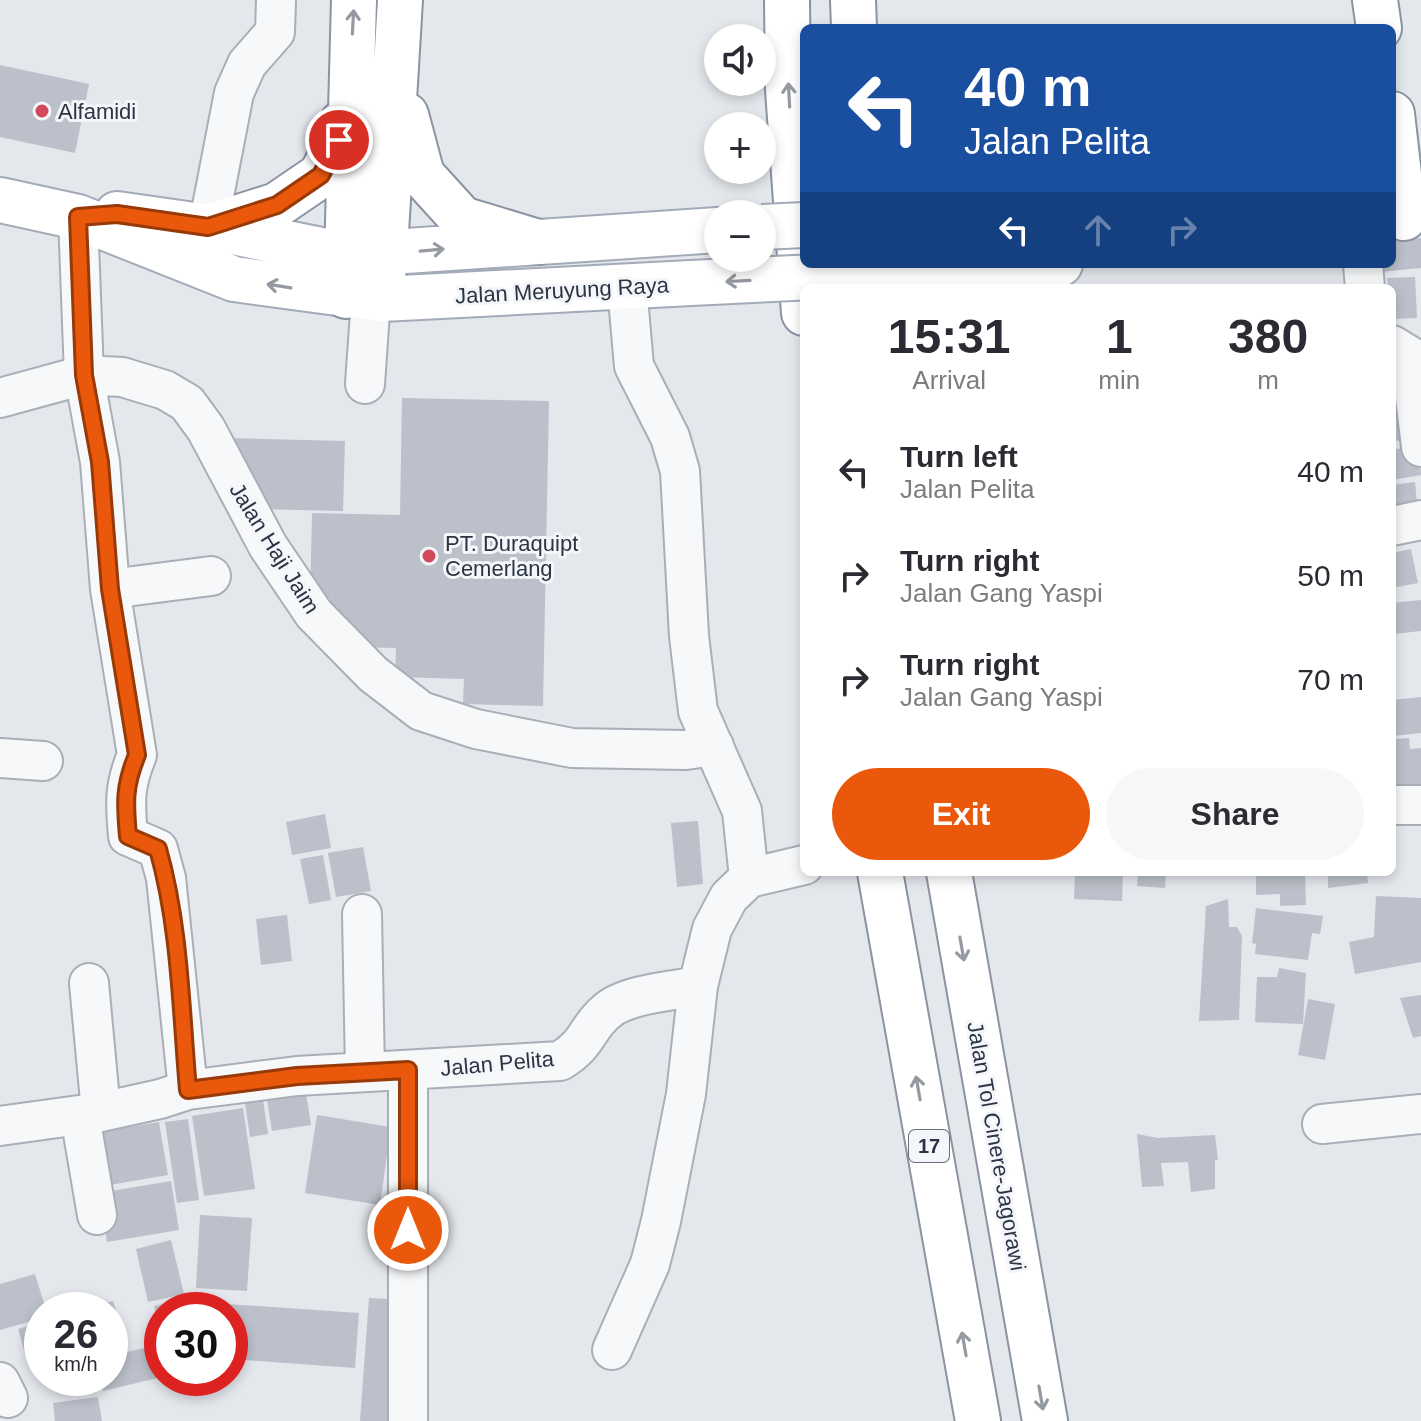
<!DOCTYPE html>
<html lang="en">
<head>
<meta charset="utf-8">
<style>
	body { margin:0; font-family:Arial,sans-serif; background:#f7f7f7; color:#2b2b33; height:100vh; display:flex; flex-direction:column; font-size:30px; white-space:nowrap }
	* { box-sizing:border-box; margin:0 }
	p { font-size:26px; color:#7c7c81 }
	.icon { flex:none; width:44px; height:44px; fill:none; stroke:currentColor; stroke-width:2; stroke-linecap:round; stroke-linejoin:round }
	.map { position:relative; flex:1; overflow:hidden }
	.panel { position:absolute; left:800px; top:284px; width:596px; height:592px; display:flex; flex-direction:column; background:#fff; border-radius:12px; box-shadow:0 4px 12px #0003 }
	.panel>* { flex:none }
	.hud { position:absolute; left:800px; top:24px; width:596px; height:244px; border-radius:12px; box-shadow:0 4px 12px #0003; background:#1a4fa0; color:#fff; overflow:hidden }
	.buttons { position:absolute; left:704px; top:24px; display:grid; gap:16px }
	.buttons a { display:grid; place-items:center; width:72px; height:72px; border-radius:50%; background:#fff; box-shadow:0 4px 12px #0003; font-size:40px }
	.speed { position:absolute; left:24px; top:1292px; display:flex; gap:16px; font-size:40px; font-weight:700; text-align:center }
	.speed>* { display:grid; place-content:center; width:104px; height:104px; border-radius:50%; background:#fff; box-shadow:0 4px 12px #0003; line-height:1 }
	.speed small { font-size:20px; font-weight:400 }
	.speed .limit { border:12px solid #d22; background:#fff; color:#111 }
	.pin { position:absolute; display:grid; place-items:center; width:68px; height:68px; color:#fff; margin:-34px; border:4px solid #fff; border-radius:50%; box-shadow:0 2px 8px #0007 }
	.me { position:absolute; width:88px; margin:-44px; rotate:0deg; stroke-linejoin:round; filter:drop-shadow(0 0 6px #0008) }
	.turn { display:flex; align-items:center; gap:28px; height:168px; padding:0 32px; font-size:36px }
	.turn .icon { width:104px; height:104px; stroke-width:2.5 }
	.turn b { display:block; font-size:56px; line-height:68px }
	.lanes { display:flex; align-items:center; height:76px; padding:0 32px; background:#0003; justify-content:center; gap:40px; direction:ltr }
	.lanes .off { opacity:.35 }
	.eta { display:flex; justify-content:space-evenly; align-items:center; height:136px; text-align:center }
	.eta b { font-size:48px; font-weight:600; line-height:56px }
	.action { display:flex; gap:16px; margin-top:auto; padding:16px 32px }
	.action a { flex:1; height:92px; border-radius:48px; background:#ea580c; color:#fff; font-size:32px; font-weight:600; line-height:92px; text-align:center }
	.action a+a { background:#f7f7f7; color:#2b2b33 }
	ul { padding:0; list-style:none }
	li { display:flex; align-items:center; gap:24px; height:104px; padding:0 32px }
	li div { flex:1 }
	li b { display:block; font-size:30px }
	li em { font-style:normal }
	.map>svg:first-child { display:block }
	.building { fill:#bbc0ca }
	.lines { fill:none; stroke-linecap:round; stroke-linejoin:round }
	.minor-casing { stroke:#a9aeb7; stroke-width:42 }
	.major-casing { stroke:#a3abb8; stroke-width:48 }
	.highway-casing { stroke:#8b94a3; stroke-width:48 }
	.minor { stroke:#f7f8fa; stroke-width:38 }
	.major { stroke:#fff; stroke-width:44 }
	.highway { stroke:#fff; stroke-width:44 }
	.major-bridge-casing { stroke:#a3abb8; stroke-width:48; stroke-linecap:butt }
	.major-bridge { stroke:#fff; stroke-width:44 }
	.oneway { stroke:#959aa2 }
	.route-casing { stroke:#983908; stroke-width:20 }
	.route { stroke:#ea580c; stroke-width:14 }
	.poi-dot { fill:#d1495b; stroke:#f4f6f9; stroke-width:3 }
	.labels { text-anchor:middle; stroke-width:6; stroke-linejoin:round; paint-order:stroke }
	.shield { fill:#f4f6f9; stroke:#676e7b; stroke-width:2 }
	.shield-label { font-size:20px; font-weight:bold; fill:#2b3445 }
	.poi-label { font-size:22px; fill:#2b3445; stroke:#f4f6f9; text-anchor:start }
	.street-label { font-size:22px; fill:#2b3445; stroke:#f4f6f9 }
</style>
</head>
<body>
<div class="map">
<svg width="1421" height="1421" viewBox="0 0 1421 1421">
	<rect width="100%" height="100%" fill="#e4e7ec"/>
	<!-- building -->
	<path class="building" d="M0 65 89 84 75 153 0 137Z
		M1421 238V268L1370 273V264H1392V241Z
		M1415 277 1417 318 1392 319V288H1388L1387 278Z
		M1401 371 1405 439 1392 442V372Z
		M402 398 549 401 543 706 463 704 464 679 395 677 396 648 354 647 331 622 330 599 310 598 312 513 400 515Z
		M229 438 345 441 343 511 252 509Z
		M1419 445 1421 475 1392 480V450Z
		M1415 482 1418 513 1392 515V485Z
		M1411 549 1418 583 1392 588V553Z
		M1421 600V631L1393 634 1392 603Z
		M1421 697V733L1392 736V700Z
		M1409 738 1410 749 1421 748V790L1392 793V750H1396V739Z
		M325 814 331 848 292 855 286 822Z
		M698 821 703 884 677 887 671 823Z
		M363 847 371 891 336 897 328 853Z
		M323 855 331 900 309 904 300 859Z
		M1075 872H1123L1122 901 1074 899Z
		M1138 872H1166L1165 888 1137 886Z
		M1256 872H1305L1306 905 1280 906V894L1256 895Z
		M1328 872H1367L1368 883 1328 888Z
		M1376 896 1421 898V962L1355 974 1349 942 1374 937Z
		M1228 899 1229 927H1237L1242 936 1239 1020 1199 1021 1206 906Z
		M1256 908 1323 916 1320 934 1312 933 1308 960 1255 954 1256 944 1252 943Z
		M287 915 292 961 261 965 256 919Z
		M1279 968 1306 973 1303 1024 1255 1022 1257 977H1277Z
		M1421 995V1036L1413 1038 1400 998Z
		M1308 999 1335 1004 1325 1060 1298 1055Z
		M306 1093 311 1125 272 1131 267 1099Z
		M263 1100 268 1134 250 1137 245 1103Z
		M243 1108 255 1189 204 1196 192 1116Z
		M317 1115 391 1127 380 1205 305 1193Z
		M188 1119 199 1200 177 1203 165 1122Z
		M159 1122 168 1175 98 1187 89 1134Z
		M1137 1134 1158 1138 1215 1135 1218 1160H1215V1189L1191 1192 1188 1162 1161 1163 1164 1186 1142 1187Z
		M171 1181 179 1230 107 1242 99 1193Z
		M200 1215 252 1218 247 1291 196 1288Z
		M171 1240 184 1294 148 1302 136 1249Z
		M35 1274 46 1310H42V1318L0 1330V1284Z
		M369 1298 403 1300 395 1421H360Z
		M182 1300 185 1310H162L161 1334 154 1306Z
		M113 1301 123 1332 110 1336V1310L85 1309Z
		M199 1302 359 1313 355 1368 230 1359V1310H198Z
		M42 1322V1356L27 1361 18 1329Z
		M162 1344V1377L103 1391 100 1378H110V1356Z
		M56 1378H92V1379L59 1389Z
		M98 1397 102 1421H55L53 1403Z"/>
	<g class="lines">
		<!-- minor casing -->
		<g class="minor-casing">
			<path id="minor" d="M78 217 84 375 100 462 110 589 137 755C124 786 125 803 128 836L158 849 166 878 188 1090
				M208 227 234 93 247 64 275 32 276 0
				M1363 264 1365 288
				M627 287 634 366 670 437 680 471 689 636 698 711 742 811 749 878
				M1392 345 1410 356 1421 447
				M365 384 371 298
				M0 398 84 375 122 377 165 390 187 403 206 429 268 546 314 614 373 674 421 711 476 729 572 748 686 750 714 746
				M1392 526 1421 520
				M110 589 211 576
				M0 758 43 761
				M1392 805H1421
				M362 914 365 1071
				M89 983 101 1112
				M408 1070V1421
				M80 1116 97 1215
				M1322 1124 1421 1114
				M0 1126 101 1112 160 1099 188 1090 297 1076 560 1061C589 1044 586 1028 607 1011 626 994 673 991 698 986
				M612 1350 650 1264 661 1221 686 1094 698 986 712 929 729 897 749 878 804 865
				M0 1382 8 1398"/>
		</g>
		<!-- major casing -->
		<g class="major-casing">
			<path id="major" d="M0 200 78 217 234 279 382 299 691 283
				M117 214 208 227 346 255 718 230
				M983 269 1060 264"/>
		</g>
		<!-- highway casing -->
		<g class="highway-casing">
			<path id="highway" d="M787 0 788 90 804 313
				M853 0 854 28
				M1375 0 1379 28
				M1392 114 1404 218
				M406 115 422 175 462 219 538 242
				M208 227 277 205 321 175 339 140 342 123
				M346 296 354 0
				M382 299 400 0
				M880 872 978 1421
				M949 872 1045 1421"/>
		</g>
		<!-- minor -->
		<use href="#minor" class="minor"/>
		<!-- major -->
		<use href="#major" class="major"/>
		<!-- highway -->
		<use href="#highway" class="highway"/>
		<!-- major-bridge casing -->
		<g class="major-bridge-casing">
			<path id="major-bridge" d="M762 227 804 225
				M691 283 983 269"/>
		</g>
		<!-- major-bridge -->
		<use href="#major-bridge" class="major-bridge"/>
	</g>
	<!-- one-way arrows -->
	<defs><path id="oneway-shaft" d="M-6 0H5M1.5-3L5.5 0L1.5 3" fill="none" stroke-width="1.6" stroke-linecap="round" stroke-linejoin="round" transform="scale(2)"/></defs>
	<g class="oneway">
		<use href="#oneway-shaft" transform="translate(353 22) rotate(-87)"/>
		<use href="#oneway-shaft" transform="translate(789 95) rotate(-93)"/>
		<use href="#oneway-shaft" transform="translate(432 250) rotate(-5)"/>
		<use href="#oneway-shaft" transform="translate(738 281) rotate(177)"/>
		<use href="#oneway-shaft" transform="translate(279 286) rotate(-171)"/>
		<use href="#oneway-shaft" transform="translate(962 949) rotate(80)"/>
		<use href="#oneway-shaft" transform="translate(918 1088) rotate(-100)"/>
		<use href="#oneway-shaft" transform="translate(964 1344) rotate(-100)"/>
		<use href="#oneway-shaft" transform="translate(1041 1398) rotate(80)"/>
	</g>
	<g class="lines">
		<!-- route casing -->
		<g class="route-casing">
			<path id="route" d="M339 140 321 175 277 205 208 227 117 214 78 217 84 375 100 462 110 589 137 755C124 786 125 803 128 836L158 849C180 926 181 1010 188 1090L297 1076 408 1070V1230"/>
		</g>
		<!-- route -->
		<use href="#route" class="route"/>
	</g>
	<!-- markers -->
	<g class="poi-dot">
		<circle cx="42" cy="111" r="8"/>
		<circle cx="429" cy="556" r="8"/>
	</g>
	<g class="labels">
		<!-- shield labels -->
		<rect class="shield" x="909" y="1130" width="40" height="32" rx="6"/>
		<g class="shield-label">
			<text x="929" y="1153">17</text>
		</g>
		<!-- poi labels -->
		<g class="poi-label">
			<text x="58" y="119">Alfamidi</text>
			<text x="445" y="551">PT. Duraquipt<tspan x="445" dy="25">Cemerlang</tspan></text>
		</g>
		<!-- street labels -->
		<g class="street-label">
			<text transform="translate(562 290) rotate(-3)" y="8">Jalan Meruyung Raya</text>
			<text transform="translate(275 548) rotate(58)" y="8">Jalan Haji Jaim</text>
			<text transform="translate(497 1063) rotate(-5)" y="8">Jalan Pelita</text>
			<text transform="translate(997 1146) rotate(80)" y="8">Jalan Tol Cinere-Jagorawi</text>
		</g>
	</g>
</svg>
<div class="buttons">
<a><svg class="icon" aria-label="sound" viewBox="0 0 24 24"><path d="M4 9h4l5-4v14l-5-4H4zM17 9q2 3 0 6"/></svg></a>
<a>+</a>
<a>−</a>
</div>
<div class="speed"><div>26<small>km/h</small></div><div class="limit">30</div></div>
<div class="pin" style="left:339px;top:140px;background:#d93025"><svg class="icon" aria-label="arrive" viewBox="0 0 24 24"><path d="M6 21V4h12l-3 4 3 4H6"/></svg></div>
<svg class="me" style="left:408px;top:1230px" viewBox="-20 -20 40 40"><circle r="17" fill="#ea580c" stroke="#fff" stroke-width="3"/><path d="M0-11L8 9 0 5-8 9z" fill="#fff"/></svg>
<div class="hud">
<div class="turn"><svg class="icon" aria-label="left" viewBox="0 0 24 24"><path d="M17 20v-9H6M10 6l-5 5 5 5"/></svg><div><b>40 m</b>Jalan Pelita</div></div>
<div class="lanes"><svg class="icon" aria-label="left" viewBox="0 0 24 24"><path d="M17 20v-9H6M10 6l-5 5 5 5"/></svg><svg class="icon off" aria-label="ahead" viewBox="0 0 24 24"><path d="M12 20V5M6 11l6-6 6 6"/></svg><svg class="icon off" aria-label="right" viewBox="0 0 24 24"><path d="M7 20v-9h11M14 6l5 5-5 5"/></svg></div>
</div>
<section class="panel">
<div class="eta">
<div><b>15:31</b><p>Arrival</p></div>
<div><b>1</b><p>min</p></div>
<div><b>380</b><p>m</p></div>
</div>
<ul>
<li><svg class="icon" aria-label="left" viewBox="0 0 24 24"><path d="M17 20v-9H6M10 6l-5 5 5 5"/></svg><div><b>Turn left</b><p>Jalan Pelita</p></div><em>40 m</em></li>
<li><svg class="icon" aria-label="right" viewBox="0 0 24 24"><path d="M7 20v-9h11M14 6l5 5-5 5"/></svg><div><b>Turn right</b><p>Jalan Gang Yaspi</p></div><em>50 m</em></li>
<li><svg class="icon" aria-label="right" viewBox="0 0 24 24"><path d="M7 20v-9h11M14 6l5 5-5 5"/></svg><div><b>Turn right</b><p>Jalan Gang Yaspi</p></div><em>70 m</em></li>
</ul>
<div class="action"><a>Exit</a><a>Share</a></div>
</section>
</div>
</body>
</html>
